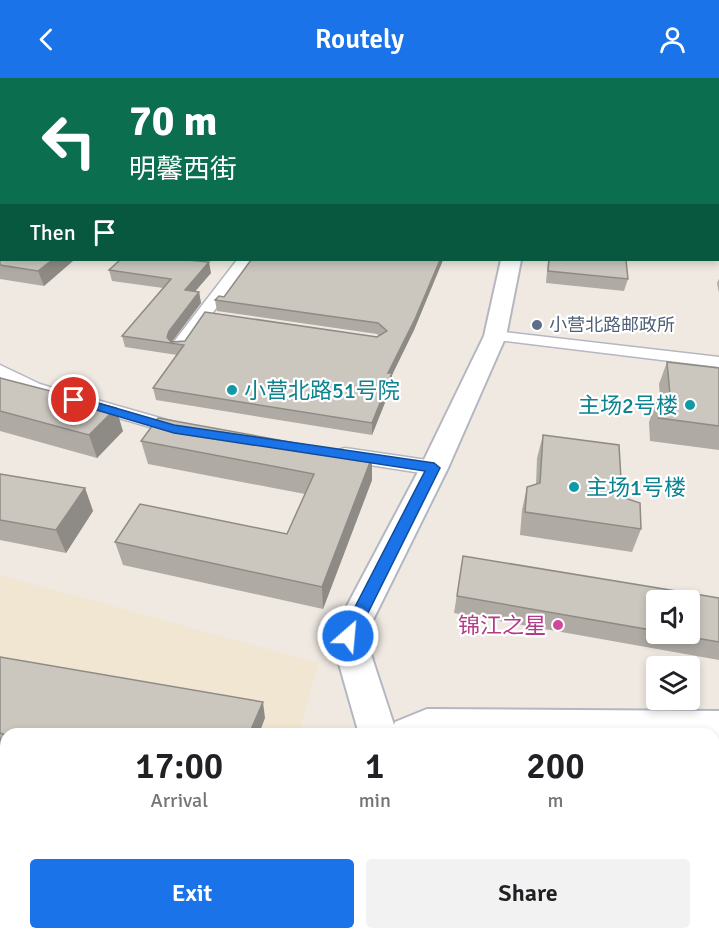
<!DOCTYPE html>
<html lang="en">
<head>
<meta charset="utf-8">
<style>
	body { margin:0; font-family:Signika,"Noto Sans SC",sans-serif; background:#f2f2f2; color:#202124; height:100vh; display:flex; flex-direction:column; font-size:22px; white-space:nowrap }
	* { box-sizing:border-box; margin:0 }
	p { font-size:20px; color:#757577 }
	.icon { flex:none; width:33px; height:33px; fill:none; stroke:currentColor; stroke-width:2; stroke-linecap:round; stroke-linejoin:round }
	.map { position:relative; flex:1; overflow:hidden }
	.panel { position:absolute; left:0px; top:650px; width:720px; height:212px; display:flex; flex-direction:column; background:#fff; border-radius:18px 18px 0 0; box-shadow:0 3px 9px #0003 }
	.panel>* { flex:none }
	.top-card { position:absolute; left:0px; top:0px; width:720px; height:183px; box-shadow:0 3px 9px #0003; background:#0b6e4f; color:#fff; overflow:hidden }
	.tools { position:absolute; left:646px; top:512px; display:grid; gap:12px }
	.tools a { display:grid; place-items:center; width:54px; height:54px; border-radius:6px; background:#fff; box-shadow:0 3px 9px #0003; font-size:30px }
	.pin { position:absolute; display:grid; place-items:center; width:51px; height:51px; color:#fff; margin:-26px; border:3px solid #fff; border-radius:50%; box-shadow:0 2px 6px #0007 }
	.me { position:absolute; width:66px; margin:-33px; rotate:27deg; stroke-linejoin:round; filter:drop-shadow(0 0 4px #0008) }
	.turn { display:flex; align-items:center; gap:21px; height:126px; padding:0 30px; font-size:27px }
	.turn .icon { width:78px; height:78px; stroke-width:2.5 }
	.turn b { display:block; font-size:42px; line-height:51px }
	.then { display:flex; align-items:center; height:57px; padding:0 30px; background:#0003; gap:12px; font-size:22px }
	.eta { display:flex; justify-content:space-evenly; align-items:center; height:102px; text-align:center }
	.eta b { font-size:36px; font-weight:600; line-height:42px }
	.action { display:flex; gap:12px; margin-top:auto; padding:12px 30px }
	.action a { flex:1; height:69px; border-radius:6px; background:#1a73e8; color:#fff; font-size:24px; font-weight:600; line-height:69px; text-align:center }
	.action a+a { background:#f2f2f2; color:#202124 }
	header { display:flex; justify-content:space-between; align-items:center; height:78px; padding:0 30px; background:#1a73e8; color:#fff; font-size:27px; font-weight:600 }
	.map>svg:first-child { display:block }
	.education { fill:#f0e6d1 }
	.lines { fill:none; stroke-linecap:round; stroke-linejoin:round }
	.street-casing { stroke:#b4b7c1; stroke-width:3 }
	.secondary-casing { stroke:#b4b7c1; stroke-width:4 }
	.street { fill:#fff; fill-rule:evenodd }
	.secondary { fill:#fff; fill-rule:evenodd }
	.wall { fill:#afaba4; fill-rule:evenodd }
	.shaded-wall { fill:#8e8b86 }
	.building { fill:#cbc7bf; stroke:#8e8b86; stroke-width:1.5 }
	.route { fill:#1a73e8; stroke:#114b97; stroke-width:1.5 }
	.service-dot { fill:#5c6f8a; stroke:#fff; stroke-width:2 }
	.culture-dot { fill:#0f9aa8; stroke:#fff; stroke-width:2 }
	.hotel-dot { fill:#d1479c; stroke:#fff; stroke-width:2 }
	.labels { text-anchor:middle; stroke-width:4.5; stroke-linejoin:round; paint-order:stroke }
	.far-service-label { font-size:18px; fill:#4e5e75; stroke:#fff; text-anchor:start }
	.culture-label { font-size:22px; fill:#0d838f; stroke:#fff; text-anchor:start }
	.hotel-label { font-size:22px; fill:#b23c85; stroke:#fff; text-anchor:end }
</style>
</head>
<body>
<header><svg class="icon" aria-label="back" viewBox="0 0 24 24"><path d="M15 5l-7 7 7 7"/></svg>Routely<svg class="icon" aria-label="person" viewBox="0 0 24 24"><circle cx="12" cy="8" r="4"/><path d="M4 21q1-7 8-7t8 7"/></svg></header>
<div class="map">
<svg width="719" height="860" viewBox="0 0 719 860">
	<rect width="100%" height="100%" fill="#efe9e1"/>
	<!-- education -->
	<path class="education" d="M0 497 318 585 299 655 6 656V855H190L187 860H0Z"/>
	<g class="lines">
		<!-- street casing -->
		<g class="street-casing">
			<path id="street" d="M237 182H251L185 273H173L171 269 173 265Z
				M495 253 719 279V289L489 261 487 258 489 255Z
				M0 287 40 306 63 313 66 317 63 321C43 326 17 308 0 299Z
				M90 320 188 348 190 352 188 356 181 358 84 330 81 326 84 322Z
				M345 370 434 383 441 385 444 390 441 395 434 397 338 382 335 377 338 372Z"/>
		</g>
		<!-- secondary casing -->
		<g class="secondary-casing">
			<path id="secondary" d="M207 0H220L206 2Z
				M535 0H547V2H535Z
				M0 24H2V33H0Z
				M718 87H719V97H718Z
				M0 139H2L0 150Z
				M501 182H521L506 258 448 390 365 558 394 647 395 644 427 631 719 633V667H714V656H359L331 558 420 390 484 258Z
				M190 855H235L233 860H188Z"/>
		</g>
		<!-- street -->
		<use href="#street" class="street"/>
		<!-- secondary -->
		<use href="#secondary" class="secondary"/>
	</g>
	<!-- wall -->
	<path class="wall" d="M2 55V93H0V56Z
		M0 164 74 182 44 208 0 201Z
		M251 182H443L414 252 392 297V307L372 357 156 322 153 310 177 277 125 269 122 258 163 210 112 203 109 192 211 195 195 213 199 214 201 225 171 264 377 259 379 258 377 256 217 233 215 222 224 219Z
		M548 182H626L628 201 624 213 546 205Z
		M719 201V215L717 205Z
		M667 284 719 290V372L650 363 649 344 657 321 660 320 659 306Z
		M0 300 123 353 97 380 0 353Z
		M543 357 622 419 641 451 632 474 520 457 522 432 527 409 536 406 537 380Z
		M141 363 372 402 323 531 123 487 115 464 287 456 305 416 148 386Z
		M0 396 85 410 93 433 66 475 0 462Z
		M463 478 719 520V582L454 535ZM657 522 690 555H657Z
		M0 579 265 640 6 656V672L0 683Z
		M313 855H362L361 860H337Z"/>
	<!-- shaded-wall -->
	<path class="shaded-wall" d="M157 0H174L172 2H155Z
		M305 0H318L317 2H303Z
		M387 0H400V2H386Z
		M52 182H74L44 208 38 193Z
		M440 182H443L414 252 392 297V307L372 357V345L388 295Z
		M209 184 211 195 187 223 185 212Z
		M199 214 201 225 171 265 167 259 169 253Z
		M116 330 123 353 97 380 89 357Z
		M372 379V402L323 531 322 509Z
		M85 410 93 433 66 475 56 452Z
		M263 624 265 640 259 656H249Z
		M0 659 6 667V672L0 683Z
		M94 855H102L106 860H91Z"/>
	<!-- building -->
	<path class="building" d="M29 0H157L155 2H27Z
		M261 0H305L303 2H259Z
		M347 0H387L386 2H346Z
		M460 0H502L501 2H460Z
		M569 0H631V2H569Z
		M2 55V76L0 75V56Z
		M2 163V182H52L38 193 0 187V164Z
		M120 182H187L209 184 185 212 199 214 169 253 167 259 171 264 185 263 205 234 377 259 387 253 378 245 215 222 219 218 224 219 251 182H440L415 241 388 295H392L372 345 153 310 184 267 122 258 171 201 109 192Z
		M549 182H626L628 201 548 193Z
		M667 284 719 290V348L659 340 657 321 670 317Z
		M0 300 116 330 89 357 0 333Z
		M158 340 372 379 322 509 115 464 140 426 287 456 314 396 141 363Z
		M543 357 619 367 622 419 640 425 641 451 525 434 527 409 540 405Z
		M0 396 85 410 56 452 0 442Z
		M463 478 719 520V564L668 555H690V522H657V553L457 518Z
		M0 579 263 624 249 656H6V657L0 655Z
		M0 800 6 801V855H94L91 860H0Z
		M340 855H361L360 859Z
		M433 855H688L689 860H433Z"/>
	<!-- route -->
	<path class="route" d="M74 318 174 347 434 385 440 390 354 563 348 565 342 563 340 558 425 393 174 355 70 324 68 322Z"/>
	<!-- markers -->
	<circle class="service-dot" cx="537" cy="247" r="6"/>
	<g class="culture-dot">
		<circle cx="232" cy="312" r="6"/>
		<circle cx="690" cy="327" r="6"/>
		<circle cx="574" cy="409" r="6"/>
	</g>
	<circle class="hotel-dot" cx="558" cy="547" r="6"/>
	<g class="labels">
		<!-- far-service labels -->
		<g class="far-service-label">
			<text x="549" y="253">小营北路邮政所</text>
		</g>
		<!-- culture labels -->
		<g class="culture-label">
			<text x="244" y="320">小营北路51号院</text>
			<text x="678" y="335" text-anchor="end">主场2号楼</text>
			<text x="586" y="417">主场1号楼</text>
		</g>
		<!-- hotel labels -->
		<g class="hotel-label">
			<text x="546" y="555">锦江之星</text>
		</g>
	</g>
</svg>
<div class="tools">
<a><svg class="icon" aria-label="sound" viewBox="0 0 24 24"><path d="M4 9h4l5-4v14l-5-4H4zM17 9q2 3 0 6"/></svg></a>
<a><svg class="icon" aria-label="layers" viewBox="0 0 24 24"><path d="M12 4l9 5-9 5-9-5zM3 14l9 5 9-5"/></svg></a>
</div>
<div class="pin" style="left:74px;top:322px;background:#d93025"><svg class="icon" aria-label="arrive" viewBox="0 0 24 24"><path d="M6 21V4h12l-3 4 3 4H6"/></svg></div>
<svg class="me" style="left:348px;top:558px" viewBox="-20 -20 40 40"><circle r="17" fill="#1a73e8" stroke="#fff" stroke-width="3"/><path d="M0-11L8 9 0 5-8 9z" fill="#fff"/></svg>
<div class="top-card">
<div class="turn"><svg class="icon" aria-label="left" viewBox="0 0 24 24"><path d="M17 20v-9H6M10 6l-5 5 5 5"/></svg><div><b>70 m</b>明馨西街</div></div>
<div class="then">Then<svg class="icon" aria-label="arrive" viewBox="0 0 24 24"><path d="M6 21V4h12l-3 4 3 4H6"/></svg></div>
</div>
<section class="panel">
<div class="eta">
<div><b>17:00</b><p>Arrival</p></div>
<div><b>1</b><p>min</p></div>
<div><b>200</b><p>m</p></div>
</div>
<div class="action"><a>Exit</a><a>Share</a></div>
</section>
</div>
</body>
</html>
